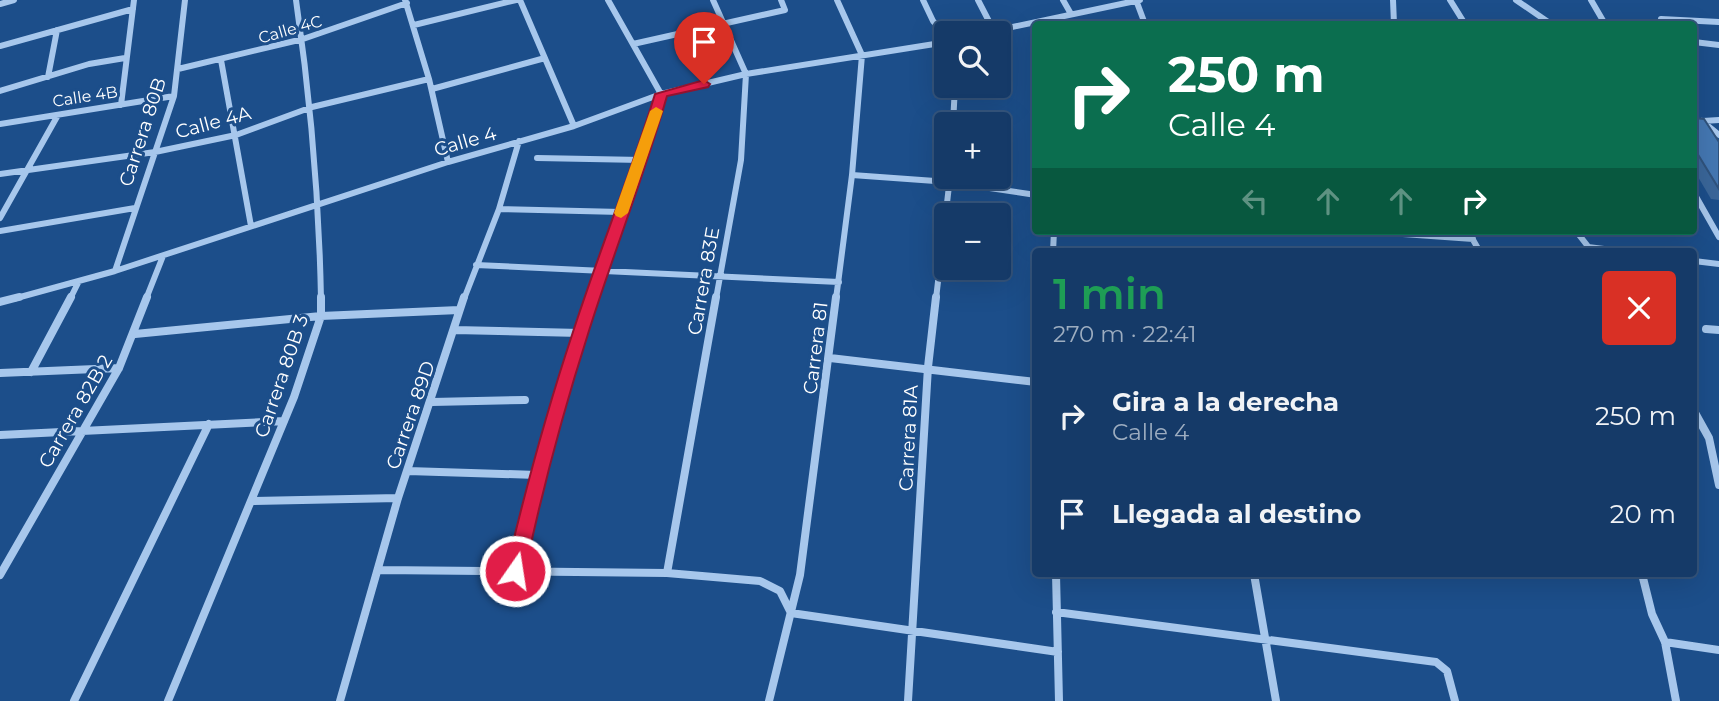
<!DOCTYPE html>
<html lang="es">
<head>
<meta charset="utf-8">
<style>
	body { margin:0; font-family:Montserrat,sans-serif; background:#1e416e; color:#f1f3f6; height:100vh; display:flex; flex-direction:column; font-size:26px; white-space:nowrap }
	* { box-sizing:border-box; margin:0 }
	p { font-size:23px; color:#9dadc0 }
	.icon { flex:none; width:38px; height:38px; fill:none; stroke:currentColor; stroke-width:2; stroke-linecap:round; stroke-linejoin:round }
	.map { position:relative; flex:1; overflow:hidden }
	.details { position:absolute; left:1032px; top:248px; width:665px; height:329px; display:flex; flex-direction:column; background:#153a68; border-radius:7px; box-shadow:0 7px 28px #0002,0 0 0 2px #34547c }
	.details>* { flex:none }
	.guide { position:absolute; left:1032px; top:21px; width:665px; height:214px; border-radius:7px; box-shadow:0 7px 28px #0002,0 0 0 2px #34547c; background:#0b6e4f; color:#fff; overflow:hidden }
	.fabs { position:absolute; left:934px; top:21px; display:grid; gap:14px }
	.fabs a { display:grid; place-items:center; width:77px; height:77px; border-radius:7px; background:#153a68; box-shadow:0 7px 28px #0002,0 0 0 2px #34547c; font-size:35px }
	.pin { position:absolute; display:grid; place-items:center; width:60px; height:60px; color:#fff; margin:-72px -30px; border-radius:50% 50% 50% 0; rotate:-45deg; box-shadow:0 0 7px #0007 }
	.pin .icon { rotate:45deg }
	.me { position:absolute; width:77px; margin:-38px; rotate:13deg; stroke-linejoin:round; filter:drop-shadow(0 0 5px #0008) }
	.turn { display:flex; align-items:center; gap:24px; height:147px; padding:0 21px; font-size:32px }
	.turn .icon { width:91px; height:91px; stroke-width:2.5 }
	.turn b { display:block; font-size:49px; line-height:60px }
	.lanes { display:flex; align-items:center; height:66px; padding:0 21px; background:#0003; justify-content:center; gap:35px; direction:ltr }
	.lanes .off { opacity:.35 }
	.round { display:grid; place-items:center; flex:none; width:74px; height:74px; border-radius:7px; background:#1e416e }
	.summary { display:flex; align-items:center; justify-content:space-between; height:119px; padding:0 21px }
	h1 { font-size:42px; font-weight:600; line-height:52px; color:#1e9e55 }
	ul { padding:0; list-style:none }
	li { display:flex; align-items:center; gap:21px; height:98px; padding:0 21px }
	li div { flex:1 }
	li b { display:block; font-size:26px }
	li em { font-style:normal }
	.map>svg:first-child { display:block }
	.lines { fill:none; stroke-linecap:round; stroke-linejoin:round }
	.street-far1 { stroke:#a7c7ec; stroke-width:6 }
	.street { stroke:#a7c7ec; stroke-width:8 }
	.wall { fill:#3a6699 }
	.building { fill:#4477b2; stroke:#30537d; stroke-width:2 }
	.route { fill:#e11d48; stroke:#92132f; stroke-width:2 }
	.slow { fill:#f59e0b }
	.labels { text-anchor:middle; stroke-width:6; stroke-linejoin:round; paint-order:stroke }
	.far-street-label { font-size:16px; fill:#fff; stroke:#1c4e8a }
	.street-label { font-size:19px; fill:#fff; stroke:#1c4e8a }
</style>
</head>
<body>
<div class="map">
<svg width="1719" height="701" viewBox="0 0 1719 701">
	<rect width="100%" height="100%" fill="#1c4e8a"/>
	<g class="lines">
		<!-- street-far1 -->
		<path class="street-far1" d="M296 0C311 102 319 196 321 299
			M405 0 429 79 448 162
			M520 0 574 126
			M713 0 746 74 741 160 716 299
			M923 0 933 21 947 37
			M978 0 994 31
			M1063 0 1071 14
			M1136 0 1145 24
			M1393 0 1394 24
			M1450 0 1465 24
			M1516 0 1551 24
			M1591 0 1605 24
			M0 4 14 0
			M1661 19 1719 22
			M414 25 516 0
			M984 33 1140 0
			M1694 42 1719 45
			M633 44 785 10 781 0
			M0 46 133 9
			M221 60 251 226
			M178 69 303 39 407 3
			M48 77 57 30
			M432 89 545 58
			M0 91 89 64 125 58
			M121 105 134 0
			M1702 121 1719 135
			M1703 121 1719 120
			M0 124 174 96
			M953 124 955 86
			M537 158 642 160
			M0 174 155 152 236 135 312 107 429 79
			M852 175 949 182 1036 195
			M1694 193 1719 237
			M499 209 621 212
			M0 218 58 115
			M0 231 135 208
			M1361 231 1473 239
			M1468 231 1480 252
			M1576 231 1590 249
			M1588 247 1628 252
			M1053 252 1054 231
			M1694 261 1719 264
			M476 265 839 282
			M115 271 174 96 185 0
			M13 299 115 271 448 162 574 126 661 94 746 74 947 42
			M70 299 78 283
			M146 299 163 256
			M464 299 499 209 519 141
			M592 299 661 94 608 0
			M836 299 852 175 862 55 837 0
			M936 299 950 177"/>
		<!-- street -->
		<path class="street" d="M0 302 19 297
			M1706 329 1719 330
			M455 330 580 333
			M135 334 321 316 459 310
			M830 358 1036 382
			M31 372 71 297
			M0 373 119 368
			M432 402 525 400
			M1694 411 1709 438 1719 485
			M0 435 284 421
			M408 471 537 475
			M251 501 398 498
			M379 570 667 573 760 581 780 591 791 613 1058 652
			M515 571 545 452 592 297
			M667 573 716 297
			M1056 574 1059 701
			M1254 574 1276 701
			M1642 574 1652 614 1665 642 1676 701
			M0 575 119 368 147 297
			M1056 612 1436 662 1447 671 1455 701
			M1665 642 1719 650
			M74 701 209 424
			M168 701 294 397 321 316V297
			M340 701 398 498 464 297
			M769 701 800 575 836 297
			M908 701 928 367 936 297"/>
	</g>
	<!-- wall -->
	<path class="wall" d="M1694 118 1719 142V200L1711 199 1694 170Z"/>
	<!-- building -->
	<path class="building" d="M1694 118 1704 119 1719 142V189L1694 148Z"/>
	<!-- route -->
	<path class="route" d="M704 80 710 84 708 87 667 96C644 177 613 254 588 334 563 412 542 491 525 571L522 577 515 580 509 577 506 571C525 491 546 413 572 335 598 254 630 176 655 94Z"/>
	<!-- slow -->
	<path class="slow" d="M656 107 663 111 628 213 621 218 616 216 614 213 650 111Z"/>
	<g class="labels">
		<!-- far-street labels -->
		<g class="far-street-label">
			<text transform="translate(290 29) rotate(-16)" y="6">Calle 4C</text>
			<text transform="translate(85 96) rotate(-9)" y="6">Calle 4B</text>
		</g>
		<!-- street labels -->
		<g class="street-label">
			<text transform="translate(213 122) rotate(-15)" y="7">Calle 4A</text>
			<text transform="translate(142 132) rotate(-72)" y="7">Carrera 80B</text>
			<text transform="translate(465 141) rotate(-16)" y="7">Calle 4</text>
			<text transform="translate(703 281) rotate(-80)" y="7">Carrera 83E</text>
			<text transform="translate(815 348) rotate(-83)" y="7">Carrera 81</text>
			<text transform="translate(281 376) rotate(-71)" y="7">Carrera 80B 3</text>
			<text transform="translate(75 411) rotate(-60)" y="7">Carrera 82B 2</text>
			<text transform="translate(410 415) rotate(-71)" y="7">Carrera 89D</text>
			<text transform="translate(908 438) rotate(-87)" y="7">Carrera 81A</text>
		</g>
	</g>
</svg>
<div class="fabs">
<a><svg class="icon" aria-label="search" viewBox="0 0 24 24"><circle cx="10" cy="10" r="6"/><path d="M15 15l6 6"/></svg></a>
<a>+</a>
<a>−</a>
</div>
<div class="pin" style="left:704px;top:84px;background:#d93025"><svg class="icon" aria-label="arrive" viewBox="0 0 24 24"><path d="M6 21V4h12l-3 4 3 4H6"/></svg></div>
<svg class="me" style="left:515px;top:571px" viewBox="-20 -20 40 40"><circle r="17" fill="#e11d48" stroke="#fff" stroke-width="3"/><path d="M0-11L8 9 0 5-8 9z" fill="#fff"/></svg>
<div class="guide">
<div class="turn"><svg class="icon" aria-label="right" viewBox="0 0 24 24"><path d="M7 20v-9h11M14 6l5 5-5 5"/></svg><div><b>250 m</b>Calle 4</div></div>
<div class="lanes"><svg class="icon off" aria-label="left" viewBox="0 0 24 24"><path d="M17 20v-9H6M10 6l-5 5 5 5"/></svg><svg class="icon off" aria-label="ahead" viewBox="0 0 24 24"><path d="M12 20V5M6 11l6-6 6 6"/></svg><svg class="icon off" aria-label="ahead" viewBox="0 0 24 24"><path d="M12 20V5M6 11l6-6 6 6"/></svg><svg class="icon" aria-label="right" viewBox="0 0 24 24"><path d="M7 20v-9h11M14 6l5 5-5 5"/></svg></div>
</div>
<section class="details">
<div class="summary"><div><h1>1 min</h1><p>270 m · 22:41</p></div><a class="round" style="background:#d93025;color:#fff"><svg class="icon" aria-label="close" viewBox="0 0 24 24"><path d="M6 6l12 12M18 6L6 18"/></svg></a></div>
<ul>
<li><svg class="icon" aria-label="right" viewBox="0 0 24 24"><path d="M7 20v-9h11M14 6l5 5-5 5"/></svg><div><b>Gira a la derecha</b><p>Calle 4</p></div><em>250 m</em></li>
<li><svg class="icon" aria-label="arrive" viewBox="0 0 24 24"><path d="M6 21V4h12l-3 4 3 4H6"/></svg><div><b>Llegada al destino</b></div><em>20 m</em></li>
</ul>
</section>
</div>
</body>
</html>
